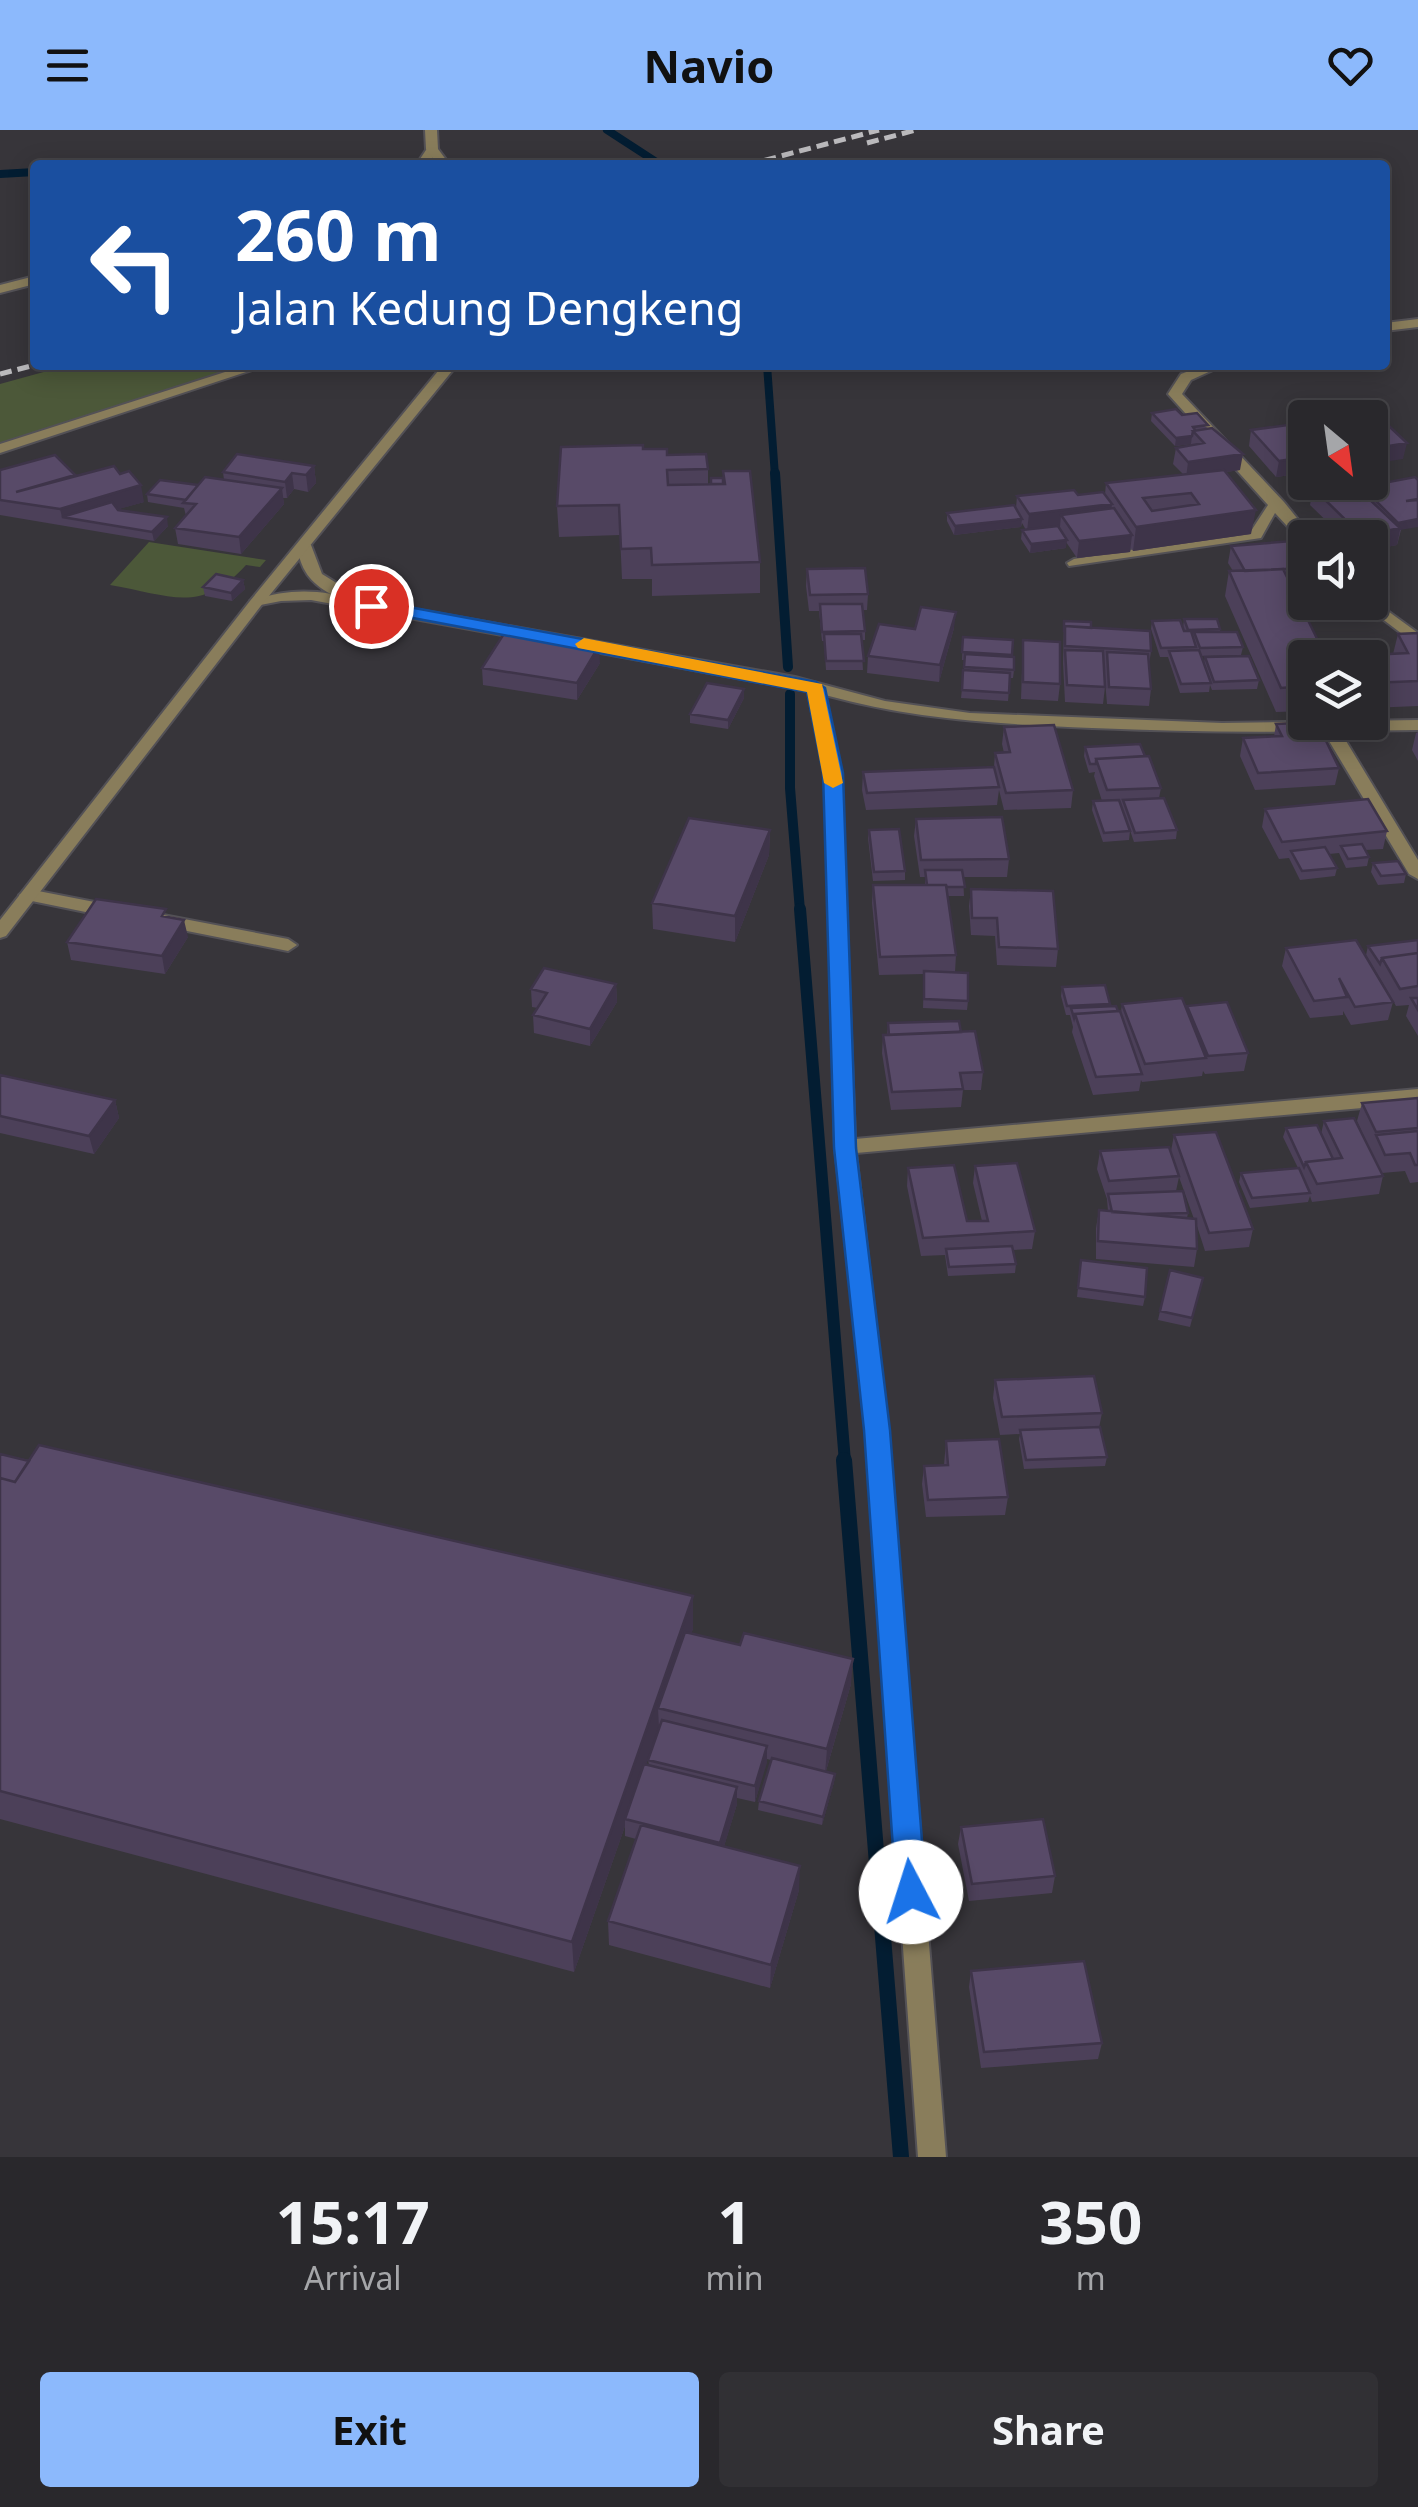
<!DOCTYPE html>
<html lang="en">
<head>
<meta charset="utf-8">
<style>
	body { margin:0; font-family:"Noto Sans",sans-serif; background:#313034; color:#f1f3f6; height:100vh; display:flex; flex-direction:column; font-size:38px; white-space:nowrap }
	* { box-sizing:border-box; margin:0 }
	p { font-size:32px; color:#a5a6a9 }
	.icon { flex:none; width:55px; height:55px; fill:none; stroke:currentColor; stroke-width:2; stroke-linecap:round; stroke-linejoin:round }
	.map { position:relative; height:2027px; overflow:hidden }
	.drawer { display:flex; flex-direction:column; background:#29282c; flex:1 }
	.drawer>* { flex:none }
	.hud { position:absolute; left:30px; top:30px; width:1360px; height:210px; border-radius:10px; box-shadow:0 5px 25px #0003,0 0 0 2px #454448; background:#1a4fa0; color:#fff; overflow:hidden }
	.needle { width:65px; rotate:151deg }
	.fabs { position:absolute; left:1288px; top:270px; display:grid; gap:20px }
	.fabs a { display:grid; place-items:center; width:100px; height:100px; border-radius:10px; background:#29282c; box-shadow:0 5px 25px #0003,0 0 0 2px #454448; font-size:50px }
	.pin { position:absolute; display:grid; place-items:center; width:85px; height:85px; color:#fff; margin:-42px; border:5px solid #fff; border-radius:50%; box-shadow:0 2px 10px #0007 }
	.me { position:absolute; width:110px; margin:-55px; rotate:355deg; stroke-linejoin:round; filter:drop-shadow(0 0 8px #0008) }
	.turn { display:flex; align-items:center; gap:35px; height:210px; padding:0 40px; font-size:45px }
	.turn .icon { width:130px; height:130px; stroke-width:2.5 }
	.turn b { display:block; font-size:70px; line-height:85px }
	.eta { display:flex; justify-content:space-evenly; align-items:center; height:170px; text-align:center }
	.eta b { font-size:60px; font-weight:700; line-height:70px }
	.primary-button { display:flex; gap:20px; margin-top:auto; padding:20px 40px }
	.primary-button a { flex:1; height:115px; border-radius:10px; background:#8cb9fc; color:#111; font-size:40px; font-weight:700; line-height:115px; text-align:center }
	.primary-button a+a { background:#313034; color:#f1f3f6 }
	header { display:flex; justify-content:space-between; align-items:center; height:130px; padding:0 40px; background:#8cb9fc; color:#111; font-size:45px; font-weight:700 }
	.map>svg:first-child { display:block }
	.green { fill:#4c5839 }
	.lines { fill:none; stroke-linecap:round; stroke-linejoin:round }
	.stream-far3 { stroke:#031d32; stroke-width:8 }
	.stream-far2 { stroke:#031d32; stroke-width:10 }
	.stream-far1 { stroke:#031d32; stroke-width:12 }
	.stream { stroke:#031d32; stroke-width:16 }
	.service-casing { stroke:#535156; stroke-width:4 }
	.minor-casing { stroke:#535156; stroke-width:4 }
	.tertiary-casing { stroke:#535156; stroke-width:4 }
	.service { fill:#897d5b; fill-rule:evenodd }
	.minor { fill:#897d5b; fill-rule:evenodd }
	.tertiary { fill:#897d5b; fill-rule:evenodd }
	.rail { stroke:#bbbabd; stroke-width:5; stroke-dasharray:12 6; stroke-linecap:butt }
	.wall { fill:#4c4059; fill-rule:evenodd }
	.shaded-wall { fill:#3e3449 }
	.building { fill:#584a68; stroke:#3e3449; stroke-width:2.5; fill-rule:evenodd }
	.route { fill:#1a73e8; stroke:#114b97; stroke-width:2.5 }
	.slow { fill:#f59e0b }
</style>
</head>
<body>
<header><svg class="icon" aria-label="menu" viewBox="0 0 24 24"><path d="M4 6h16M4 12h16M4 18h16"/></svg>Navio<svg class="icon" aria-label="heart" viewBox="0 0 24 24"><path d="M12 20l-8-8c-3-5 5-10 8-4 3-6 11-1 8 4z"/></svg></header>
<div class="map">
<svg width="1418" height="2027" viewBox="0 0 1418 2027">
	<rect width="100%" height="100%" fill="#37353a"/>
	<!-- green -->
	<path class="green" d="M69 235H244L0 315V254Z
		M149 412 266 430 260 437 246 435C201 485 170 465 110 455Z"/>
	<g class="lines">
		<!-- stream-far3 -->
		<path class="stream-far3" d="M607 0 661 35
			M183 35H283
			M0 44 35 42
			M767 235 775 346"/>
		<!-- stream-far2 -->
		<path class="stream-far2" d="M775 343 788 537
			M790 564V658L800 781"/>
		<!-- stream-far1 -->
		<path class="stream-far1" d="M800 779 845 1332"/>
		<!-- stream -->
		<path class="stream" d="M844 1330 901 2027"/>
		<!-- service casing -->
		<g class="service-casing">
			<path id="service" d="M28 759 115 776 124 782 115 788 22 769 19 765Z
				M158 784 288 809 297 815 288 821 152 794 149 790Z"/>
		</g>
		<!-- minor casing -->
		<g class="minor-casing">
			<path id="minor" d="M432 16 438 19 428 35H416L428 17Z
				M35 146V154L0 163V155Z
				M1418 189V197L1385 201V193Z
				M247 235H267L0 323V314Z
				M1205 235H1224L1191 250 1182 264 1284 372 1313 408 1301 411 1275 383 1261 408 1069 436 1067 433 1074 429 1251 401 1268 375 1168 264 1181 244Z
				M304 411 311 415 322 444 351 462 352 468 795 547 885 571 970 583 1222 593 1418 590V600L1340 601 1418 730V749L1409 744 1323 601C1246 603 1170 601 1092 598 1000 594 916 590 825 565L841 643 855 1009 1418 959V973L856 1023 888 1300 946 2027H918L866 1300 835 1017 825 643 808 561 311 470 281 471 250 477V471C278 462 302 459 331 464 310 453 300 439 297 415Z
				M1370 468 1418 503V516L1360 472H1370Z"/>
		</g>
		<!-- tertiary casing -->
		<g class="tertiary-casing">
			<path id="tertiary" d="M425 0H437L438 19 450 35H438L426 19Z
				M443 235H457L260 477 6 806 0 808V790L250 471Z"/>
		</g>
		<!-- service -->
		<use href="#service" class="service"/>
		<!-- minor -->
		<use href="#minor" class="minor"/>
		<!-- tertiary -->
		<use href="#tertiary" class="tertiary"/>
		<!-- rail -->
		<path class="rail" d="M867 13 916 0
			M747 35 879 0
			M0 244 35 235"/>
	</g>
	<!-- wall -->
	<path class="wall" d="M1152 283 1182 285 1208 298 1240 340 1226 342 1251 404 1133 421 1131 418 1130 422 1077 428 1066 412V418L1030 423 1021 409 1022 400H1026L1022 393 1021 397 954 405 947 391V383L1016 378 1017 366 1105 364 1106 353 1183 344 1173 334 1176 318 1190 315 1191 314 1175 316 1151 291Z
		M1305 296V343L1276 347 1249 316 1251 300Z
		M643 319 667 325 708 339V354L723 348V341L760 432V463L652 466V449H622L620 405 559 407 557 376Z
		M314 336 316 353 308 362 294 359 287 368H283L284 374 241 424 178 414 175 398 186 386 184 378 148 372 147 364 224 350 223 342Z
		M0 340 75 345V347L144 372 118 379 168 396 154 411 0 385Z
		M1415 347 1397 415 1370 420V408H1344L1310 375 1313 358 1361 362 1362 357Z
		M1305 410V455L1291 456 1326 527 1393 524 1398 504 1418 503V576L1370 578V528H1305V581L1276 582 1225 466 1229 441H1233L1228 433 1231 416Z
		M807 439 868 464 867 480H863L865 501V510H861L863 540H826L824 511H822L819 481H809L806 456Z
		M243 450 245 459 232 471 205 466 203 457Z
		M1184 489 1220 499V502L1243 517 1241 525 1201 526 1204 533 1205 527 1259 550 1257 559 1212 560 1210 555 1209 562 1180 563 1168 527H1160L1151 499 1152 491 1183 498Z
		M1064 491 1091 498 1151 521 1149 535 1151 559 1149 576 1107 574 1104 539 1105 557 1103 574 1065 572 1063 533Z
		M954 498 939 552 867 543 868 526 915 499Z
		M963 507 1013 510 1012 527 1014 540 1013 548H1010L1008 571 961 568 965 530H962Z
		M1023 510 1060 554 1058 571 1021 569Z
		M600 533 577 570 483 555 482 538Z
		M744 568 728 599 690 593V584Z
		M1276 594 1339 638 1335 655 1255 660 1240 626 1243 608 1274 607Z
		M1004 597 1073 660 1071 678 1004 680 999 660 997 675 866 680 862 660 863 642 994 637 995 623H1004L1002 614Z
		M1418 602V631L1412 620 1416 603Z
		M1085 617 1145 626 1161 658 1159 668 1177 700 1176 709 1134 712 1122 677 1130 701 1129 710 1103 712 1092 680 1093 671H1102L1094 646 1095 642 1089 643 1084 626Z
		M1265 679 1387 701 1383 719 1365 720 1369 727 1367 736 1346 738 1339 723 1329 724 1337 738 1335 746 1300 750 1289 728 1279 729 1262 697Z
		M916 689 1009 729 1007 747H963L964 766H948L956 825 955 842 968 871 967 880 923 878 924 844 879 845 872 773 873 755H925V747H920L914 706Z
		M770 700 769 725 735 812 653 799 652 773Z
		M869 700 905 741V750L873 751 868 708Z
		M1373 733 1406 744 1404 753 1378 755 1371 742Z
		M971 759 1058 819 1056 837 997 835 995 806 971 805 969 776Z
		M188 807 165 844 71 830 67 812Z
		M1418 810V906L1406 886 1409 875 1396 876 1366 825 1368 816Z
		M1286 818 1393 872 1388 890 1351 895 1343 881V885L1310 888 1282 836Z
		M616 854 617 872 590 916 534 903 533 885 538 878 532 877 531 859Z
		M1062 857 1110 874V876L1121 882 1122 874 1186 880 1187 876 1248 923 1244 941 1205 944 1203 941 1202 946 1142 952 1141 950 1139 961 1093 965 1072 902 1073 897 1070 885H1066L1061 866Z
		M888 893 961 902 983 942 981 960H963L961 977 891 980 882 923 883 905H887Z
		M0 945 115 970 119 988 94 1024 0 1003Z
		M1418 968V1052L1410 1053 1405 1041 1382 1043 1383 1046 1379 1064 1312 1072 1310 1066 1308 1072 1250 1078 1239 1052 1241 1043 1298 1038 1283 1007 1286 998 1321 1004 1324 991 1371 1022 1357 991 1362 973Z
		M1174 1005 1253 1099 1249 1117 1205 1121 1197 1096V1119L1194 1137 1096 1129V1098L1099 1080 1108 1081 1107 1069 1097 1039 1100 1021H1171ZM1179 1047 1194 1089 1187 1088 1188 1083 1176 1061Z
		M975 1036 1035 1101 1032 1119 1013 1120 1016 1134 1015 1143 948 1146 945 1125 921 1126 907 1056 908 1038 967 1091H982L973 1053Z
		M1081 1130 1145 1167 1143 1176 1077 1167Z
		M1203 1148 1190 1197 1158 1190 1160 1181Z
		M995 1250 1102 1283 1099 1298 1107 1327 1105 1336 1024 1339 1019 1309 1020 1304 1000 1305 993 1268Z
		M946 1311 1008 1367 1005 1385 926 1387 922 1354 924 1336 944 1335Z
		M0 1324 693 1466V1499L691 1503 851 1554 826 1641 835 1644 834 1652 822 1695 758 1680 759 1671 771 1630 767 1629 755 1672 737 1668V1674L724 1716 799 1760 770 1858 609 1815 608 1791 636 1709 625 1706V1696L574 1842 0 1689ZM659 1598 648 1630 649 1635 646 1634Z
		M961 1697 1055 1746 1052 1763 969 1771 958 1714Z
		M971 1841 1102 1913 1098 1929 981 1938 969 1857Z"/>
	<!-- shaded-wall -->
	<path class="shaded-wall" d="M1192 306 1191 314 1175 316 1176 308Z
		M1407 313 1403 329 1370 334V319Z
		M1243 324 1240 340 1186 348 1188 332Z
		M1305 327V343L1276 347 1279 331Z
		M314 336 316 353 308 362 306 345Z
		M292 343 294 359 287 368 285 352Z
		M141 355 144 372 81 390 62 387 60 379Z
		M282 358 284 374 241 424 239 407Z
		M1112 374 1110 391 1061 385 1060 397 1027 401 1029 384Z
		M1256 380 1251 404 1133 421 1136 397Z
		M167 387 168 396 154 411 152 402Z
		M1022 389 1021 397 954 405 955 396Z
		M1418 389V397L1400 400 1397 415 1370 420V408H1362V406L1397 399 1398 393Z
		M1132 405 1130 422 1077 428 1079 411Z
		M1067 410 1066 418 1030 423 1031 414Z
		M243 450 245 459 232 471 231 463Z
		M956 482 954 498 939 552 940 535Z
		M599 516 600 533 577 570V553Z
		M744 559V568L728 599V590Z
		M770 700 769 725 735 812V786Z
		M184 790 188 807 165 844 162 826Z
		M616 854 617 872 590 916V899Z
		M115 970 119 988 94 1024 89 1006Z
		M693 1466V1499L665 1579 658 1578 659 1598 627 1690 625 1689V1696L574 1842 572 1812Z
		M853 1529 851 1554 825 1644 827 1619Z
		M767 1616V1633L755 1672V1656Z
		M835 1644 834 1652 822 1695 823 1687Z
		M737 1657V1674L720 1730V1713Z
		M800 1736 799 1760 770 1858 771 1835Z"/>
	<!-- building -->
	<path class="building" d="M1176 279 1182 285 1197 283 1208 295 1193 297 1195 300 1193 301 1192 306 1176 308 1152 283Z
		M1374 282 1407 313 1370 319V288H1333Z
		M1302 293 1305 296V327L1279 331 1251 300Z
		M1212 298 1243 324 1188 332 1176 318 1204 313 1193 301Z
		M643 315V319H667V325L706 324 708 339 667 340 668 355 725 354 723 341H750L760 432 652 435 651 418 621 419 619 375 557 376 561 317Z
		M237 324 314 336 306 345 292 343 285 352 223 342Z
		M55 325 75 345 16 362 114 336 120 344 129 341 141 355 60 379 0 370V340Z
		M1224 340 1256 380 1136 397 1106 353ZM1191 363 1199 374 1152 381 1143 368Z
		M205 347 282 358 239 407 175 398 196 374 183 373Z
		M1415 347 1418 350V369L1406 371 1418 370V389L1398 393 1362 357Z
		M711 348H723V354H711Z
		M160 350 198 355 186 370 147 364Z
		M1344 352H1351L1400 398 1362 406 1313 358Z
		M1074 360 1078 365 1103 362 1112 374 1029 384 1017 366Z
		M112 372 118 380 167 387 152 402 62 387Z
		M1014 375 1022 389 955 396 947 383Z
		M1114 378 1132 405 1079 411 1061 385Z
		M1058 396 1067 410 1031 414 1022 400Z
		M1305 410V438L1245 441 1231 416Z
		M865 438 868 464 810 465 807 439Z
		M1283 439 1326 527 1408 523 1398 504 1418 503V551L1370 553V528H1305V556L1281 558 1229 441Z
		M216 444 243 450 231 463 203 457Z
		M820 474H862L865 501 822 502Z
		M921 477 956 482 940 535 868 526 879 494 915 499Z
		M1184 489H1217L1220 499 1188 500Z
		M1180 490 1184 501H1191L1196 517 1161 518 1152 491Z
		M1064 491 1091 492V498L1065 496 1064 502Z
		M1065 496 1150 501 1151 521 1065 516Z
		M505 502 599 516 577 553 482 538Z
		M1194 502H1237L1243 517 1200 518Z
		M824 504H861L864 531H826Z
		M963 507 1013 510 1012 525 962 522Z
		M1023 510 1060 512V554L1023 552Z
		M1065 520 1103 521 1105 557 1067 555Z
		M1199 520 1211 553 1181 554 1169 521Z
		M1107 522 1148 524 1151 559 1109 557Z
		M965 524 1014 527V540L964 537Z
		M1249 526 1259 550 1214 552 1205 527Z
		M963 540 1010 543 1009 563 962 560Z
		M707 553 744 559 728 590 690 584Z
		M1317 592 1339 638 1258 643 1243 608 1282 606 1276 594Z
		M1054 595 1073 660 1006 663 995 623 1010 622 1004 597Z
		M1140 614 1145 626 1096 629V634H1090L1085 617Z
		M1149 626 1161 658 1107 660 1096 629Z
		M994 637 999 657 867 663 863 642Z
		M1164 668 1177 700 1135 703 1123 670Z
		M1368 669 1387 701 1282 712 1265 679Z
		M1119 670 1130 701 1104 703 1093 671Z
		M1002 687 1009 729 921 730 916 689Z
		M689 688 770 700 735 786 652 773Z
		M899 699 905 741 874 742 869 700Z
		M1362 714 1369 727 1348 729 1341 716Z
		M1325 717 1337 738 1302 741 1291 721Z
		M1398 731 1406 744 1381 746 1373 733Z
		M925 740H962L965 757H947L946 755H927Z
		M873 755H946L956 825 880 827Z
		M971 759 1053 761 1058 819 999 817 997 788H972Z
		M96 769 166 779 162 786 184 790 162 826 67 812Z
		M1356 810 1393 872 1355 877 1339 848 1347 867 1314 871 1286 818Z
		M1418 810V823L1382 828 1380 834 1368 816Z
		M1418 823V856L1400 859 1382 828Z
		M544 838 616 854 590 899 533 885 547 863 531 859Z
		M924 841 968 843V871L924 869Z
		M1105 855 1110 874 1067 876 1062 857Z
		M1182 868 1206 928 1145 934 1122 874Z
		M1411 868H1418V880Z
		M1227 872 1248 923 1208 926 1187 876Z
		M1116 876 1118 881 1075 884 1074 888 1071 878Z
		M1120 881 1142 944 1096 947 1075 884Z
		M959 891 961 902 889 905 888 893Z
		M975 901 983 942 960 943 963 959 892 962 883 905Z
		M0 945 115 970 89 1006 0 986Z
		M1418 968V998L1376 1002 1362 973Z
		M1354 988 1383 1046 1317 1054 1306 1032 1342 1028 1324 991Z
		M1317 995 1333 1029 1306 1032 1304 1037 1286 998Z
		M1418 1001V1035H1415L1410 1023 1385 1025 1376 1005Z
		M1216 1002 1253 1099 1209 1103 1174 1005Z
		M1169 1017 1179 1046 1109 1051 1100 1021Z
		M1017 1033 1035 1101 923 1108 908 1038 954 1035 967 1091H988L975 1036Z
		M1299 1038 1310 1063 1252 1068 1241 1043Z
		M1183 1061 1188 1083 1145 1084 1112 1082 1108 1064Z
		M1099 1080 1196 1089 1197 1119 1098 1111Z
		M1012 1116 1016 1134 949 1137 946 1119Z
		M1081 1130 1147 1138 1145 1167 1078 1158Z
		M1170 1140 1203 1148 1192 1188 1160 1181Z
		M1094 1246 1102 1283 1002 1287 995 1250Z
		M1100 1297 1107 1327 1026 1330 1020 1300Z
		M999 1309 1008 1367 928 1370 924 1336 948 1335 946 1311Z
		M39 1315 693 1466 572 1812 0 1661V1348L15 1352Z
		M0 1324 29 1331 15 1352 0 1348Z
		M685 1502 740 1515 744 1503 853 1529 827 1619 658 1578Z
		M662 1590 767 1616 755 1656 648 1630Z
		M772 1628 835 1644 823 1687 759 1671Z
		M644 1634 737 1657 720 1713 625 1689Z
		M1043 1689 1055 1746 972 1754 961 1697Z
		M641 1695 800 1736 771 1835 608 1791Z
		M1084 1831 1102 1913 984 1922 971 1841Z"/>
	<!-- route -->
	<path class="route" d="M371 470 816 552 825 558 843 643 856 1018 890 1300 926 1762 922 1771 911 1775 900 1771 896 1762 864 1300 834 1018 823 643 807 562 365 479 362 476Z"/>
	<!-- slow -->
	<path class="slow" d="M584 508 822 554 843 653 833 658 824 653 807 562 578 518 575 514Z"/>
</svg>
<div class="fabs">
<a><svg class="needle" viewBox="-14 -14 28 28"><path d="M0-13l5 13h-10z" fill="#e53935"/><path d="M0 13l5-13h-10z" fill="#a5a6a9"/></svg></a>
<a><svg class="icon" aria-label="sound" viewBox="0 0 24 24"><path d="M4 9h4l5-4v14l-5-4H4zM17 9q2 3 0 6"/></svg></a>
<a><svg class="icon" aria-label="layers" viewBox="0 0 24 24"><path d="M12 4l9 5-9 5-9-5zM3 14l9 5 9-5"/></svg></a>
</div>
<div class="pin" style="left:371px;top:476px;background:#d93025"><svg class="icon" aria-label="arrive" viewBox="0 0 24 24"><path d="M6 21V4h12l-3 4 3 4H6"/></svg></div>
<svg class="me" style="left:911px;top:1762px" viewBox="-20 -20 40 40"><circle r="19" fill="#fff"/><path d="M0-13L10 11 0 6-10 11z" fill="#1a73e8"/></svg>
<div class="hud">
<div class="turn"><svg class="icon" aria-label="left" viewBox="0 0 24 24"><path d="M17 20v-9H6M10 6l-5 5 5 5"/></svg><div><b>260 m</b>Jalan Kedung Dengkeng</div></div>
</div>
</div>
<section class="drawer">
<div class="eta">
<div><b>15:17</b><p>Arrival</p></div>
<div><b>1</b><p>min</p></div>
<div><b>350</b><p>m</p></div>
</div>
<div class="primary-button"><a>Exit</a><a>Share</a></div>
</section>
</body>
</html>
